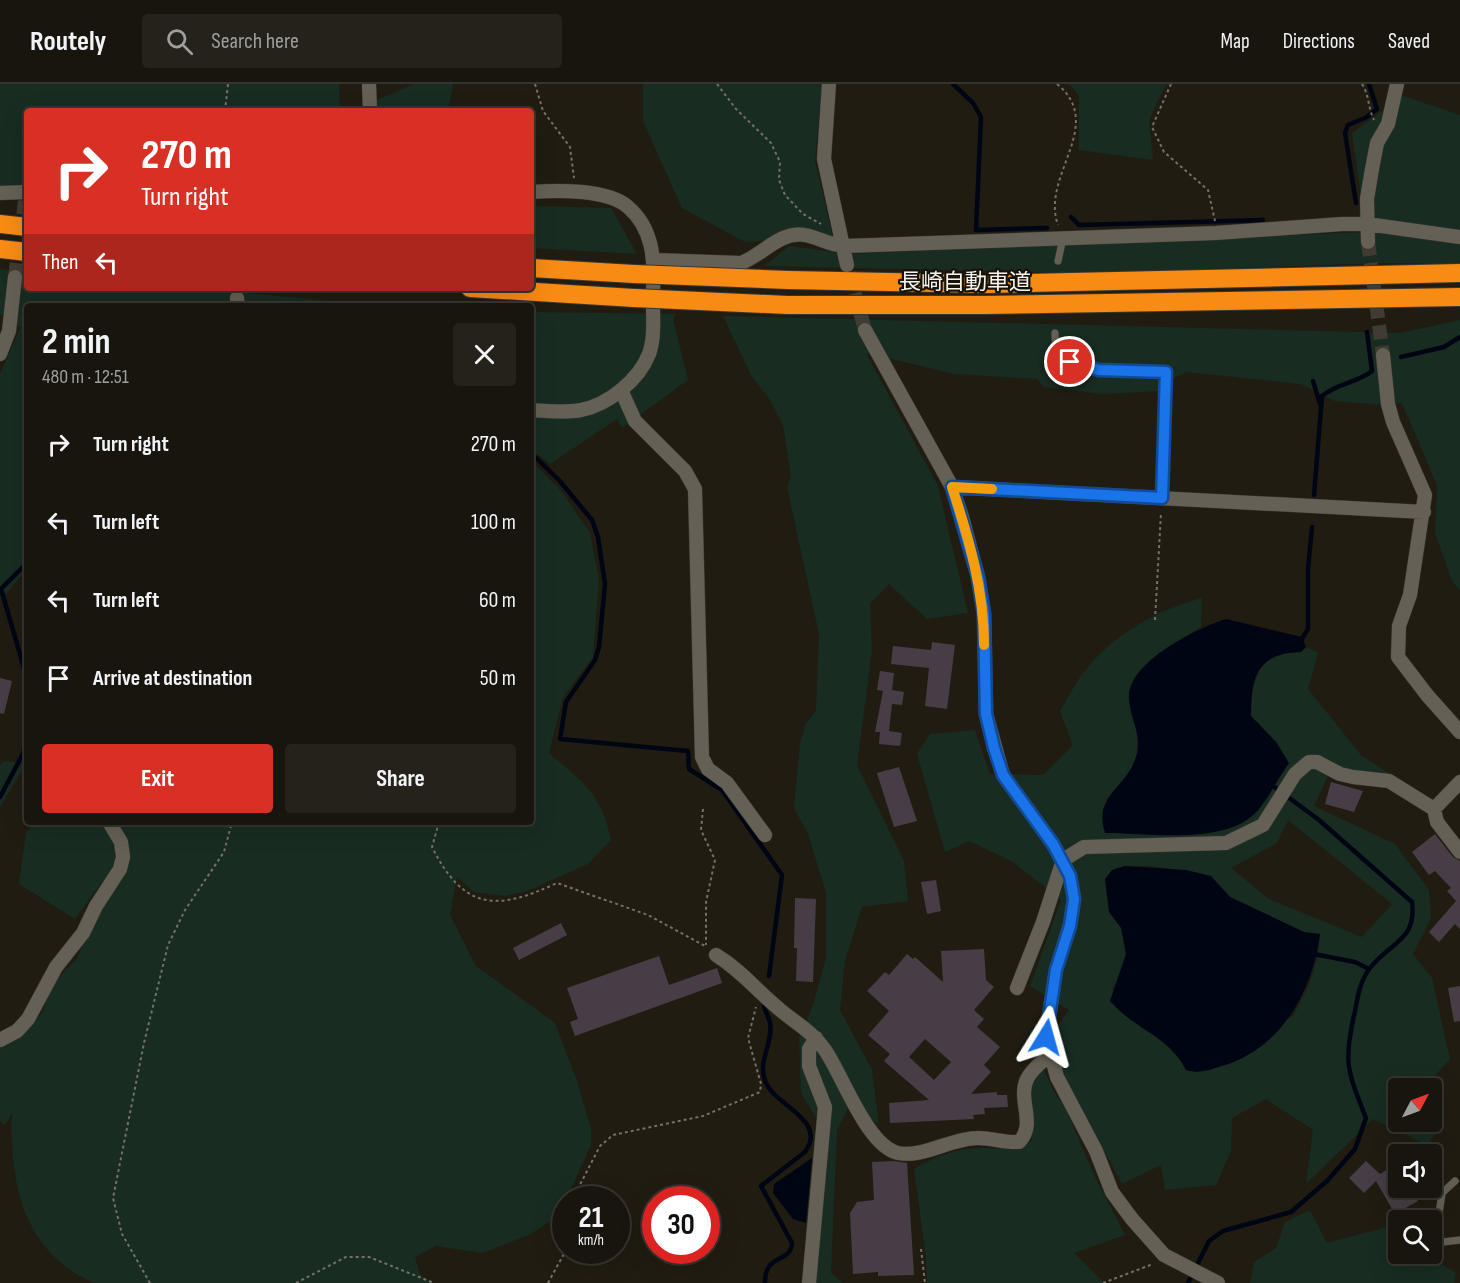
<!DOCTYPE html>
<html lang="en">
<head>
<meta charset="utf-8">
<style>
	body { margin:0; font-family:"Sofia Sans Condensed","Noto Sans JP",sans-serif; background:#25221c; color:#f1f3f6; height:100vh; display:flex; flex-direction:column; font-size:22px; white-space:nowrap }
	* { box-sizing:border-box; margin:0 }
	p { font-size:20px; color:#9f9f9e }
	.icon { flex:none; width:33px; height:33px; fill:none; stroke:currentColor; stroke-width:2; stroke-linecap:round; stroke-linejoin:round }
	.map { position:relative; flex:1; overflow:hidden }
	.drawer { position:absolute; left:24px; top:219px; width:510px; height:522px; display:flex; flex-direction:column; background:#18150e; border-radius:6px; box-shadow:0 6px 24px #0002,0 0 0 2px #36342e }
	.drawer>* { flex:none }
	.hud { position:absolute; left:24px; top:24px; width:510px; height:183px; border-radius:6px; box-shadow:0 6px 24px #0002,0 0 0 2px #36342e; background:#d93025; color:#fff; overflow:hidden }
	.needle { width:39px; rotate:49deg }
	.fabs { position:absolute; left:1388px; top:994px; display:grid; gap:12px }
	.fabs a { display:grid; place-items:center; width:54px; height:54px; border-radius:6px; background:#18150e; box-shadow:0 6px 24px #0002,0 0 0 2px #36342e; font-size:30px }
	.speed { position:absolute; left:552px; top:1102px; display:flex; gap:12px; font-size:30px; font-weight:700; text-align:center }
	.speed>* { display:grid; place-content:center; width:78px; height:78px; border-radius:50%; background:#18150e; box-shadow:0 6px 24px #0002,0 0 0 2px #36342e; line-height:1 }
	.speed small { font-size:15px; font-weight:400 }
	.speed .limit { border:9px solid #d22; background:#fff; color:#111 }
	.pin { position:absolute; display:grid; place-items:center; width:51px; height:51px; color:#fff; margin:-26px; border:3px solid #fff; border-radius:50%; box-shadow:0 2px 6px #0007 }
	.me { position:absolute; width:66px; margin:-33px; rotate:8deg; stroke-linejoin:round; filter:drop-shadow(0 0 4px #0008) }
	.turn { display:flex; align-items:center; gap:21px; height:126px; padding:0 18px; font-size:27px }
	.turn .icon { width:78px; height:78px; stroke-width:2.5 }
	.turn b { display:block; font-size:42px; line-height:51px }
	.then { display:flex; align-items:center; height:57px; padding:0 18px; background:#0003; gap:12px; font-size:22px }
	.round { display:grid; place-items:center; flex:none; width:63px; height:63px; border-radius:6px; background:#25221c }
	.head { display:flex; align-items:center; justify-content:space-between; height:102px; padding:0 18px }
	h1 { font-size:36px; font-weight:700; line-height:45px }
	.button { display:flex; gap:12px; margin-top:auto; padding:12px 18px }
	.button a { flex:1; height:69px; border-radius:6px; background:#d93025; color:#fff; font-size:24px; font-weight:700; line-height:69px; text-align:center }
	.button a+a { background:#25221c; color:#f1f3f6 }
	ul { padding:0; list-style:none }
	li { display:flex; align-items:center; gap:18px; height:78px; padding:0 18px }
	li div { flex:1 }
	li b { display:block; font-size:22px }
	li em { font-style:normal }
	header { display:flex; align-items:center; gap:36px; box-sizing:border-box; height:84px; padding:0 30px; background:#18150e; border-bottom:2px solid #36342e }
	header strong { font-size:28px }
	nav { display:flex; gap:33px; margin-inline-start:auto; font-size:21px }
	.search { width:420px; height:54px; background:#25221c; display:flex; align-items:center; gap:15px; box-sizing:border-box; padding:0 21px; border-radius:6px; color:#9f9f9e; font-size:22px }
	.map>svg:first-child { display:block }
	.green { fill:#182c22; fill-rule:evenodd }
	.water { fill:#000514 }
	.lines { fill:none; stroke-linecap:round; stroke-linejoin:round }
	.stream { stroke:#000514; stroke-width:4.5 }
	.building { fill:#473d46; fill-rule:evenodd }
	.street-tunnel { stroke:#403c33; stroke-width:14; stroke-dasharray:14 7; stroke-linecap:butt }
	.lane-casing { stroke:#393631; stroke-width:8 }
	.street-casing { stroke:#393631; stroke-width:15 }
	.highway-casing { stroke:#393631; stroke-width:20 }
	.path { stroke:#747168; stroke-width:2; stroke-dasharray:3 3; stroke-linecap:butt }
	.lane { stroke:#656055; stroke-width:7 }
	.street { stroke:#656055; stroke-width:14 }
	.highway { stroke:#f88b14; stroke-width:18 }
	.highway-bridge-casing { stroke:#393631; stroke-width:20; stroke-linecap:butt }
	.highway-bridge { stroke:#f88b14; stroke-width:18 }
	.route-casing { stroke:#114b97; stroke-width:15 }
	.route { stroke:#1a73e8; stroke-width:10 }
	.slow { stroke:#f59e0b; stroke-width:10 }
	.labels { text-anchor:middle; stroke-width:4.5; stroke-linejoin:round; paint-order:stroke }
	.street-label { font-size:22px; fill:#f6f3ec; stroke:#171309 }
</style>
</head>
<body>
<header>
<strong>Routely</strong>
<div class="search"><svg class="icon" aria-label="search" viewBox="0 0 24 24"><circle cx="10" cy="10" r="6"/><path d="M15 15l6 6"/></svg>Search here</div>
<nav><a>Map</a><a>Directions</a><a>Saved</a></nav>
</header>
<div class="map">
<svg width="1460" height="1199" viewBox="0 0 1460 1199">
	<rect width="100%" height="100%" fill="#201c12"/>
	<!-- green -->
	<path class="green" d="M0 0H339L340 27H27V117L0 112Z
		M414 0H453L448 27H377V16Z
		M643 0H822L815 77 833 153 745 158 682 124 643 37Z
		M1069 0H1166L1149 36 1153 76 1079 66V11Z
		M1403 12 1460 31V180L1387 179 1085 189 764 182 789 162 849 170 1366 148 1352 49Z
		M531 122 611 124 637 170 531 164Z
		M0 185 27 188V204H195L383 222H27V485L6 510 0 508V290L20 244 0 230Z
		M531 228 676 230 673 235 688 296 622 344 617 335 550 380 531 365Z
		M723 232 1400 249 1460 236V506L1452 497 1435 449 1437 401 1402 319 1381 321 1335 317 1301 300 1186 288 1174 294 1160 307 1103 310 1044 303 1037 295 954 290 866 269 938 402 968 529 927 535 889 500 870 520 872 566 857 681 904 777 908 817 862 823 845 876 840 926 872 986 879 1041 851 1019 837 1046 831 1189 843 1199H810L818 1037 801 1009 799 953 813 921 826 874V809L808 750 794 724 800 659 806 639 816 627 819 550 787 403 791 393 783 341 770 316 751 291Z
		M531 376 562 408 590 449 599 495 593 573 563 613 549 669C583 698 602 710 611 756L588 780 527 807 505 812 474 808 457 793 450 831 475 881 555 939 577 997 591 1045V1061L559 1131 531 1150 483 1169 436 1162 415 1173 420 1190 431 1199H94C24 1169 9 1099 12 1029L5 1041 0 1037V961L16 956 42 929 53 899 76 876 96 832 119 794 116 738H531Z
		M1202 514 1201 543 1148 578 1131 628 1138 648 1137 670 1130 688 1106 716 1258 727 1289 679 1276 658 1251 632C1252 593 1257 569 1301 568L1306 563 1318 569 1308 605 1361 671 1393 692 1376 703 1328 692 1314 722 1395 760 1429 806 1431 834 1413 870 1432 894 1450 975 1423 1005H1398V1038H1431V1023L1440 1044 1427 1061 1373 1035 1306 1100 1313 1046 1266 1015 1232 1034 1231 1067 1216 1101 1165 1106 1161 1081 1122 1100 1062 987 1053 948 1069 926 1030 902 1061 816 1013 778 969 757 945 768 917 670 930 650 975 646 990 690 1043 691 1073 661 1060 627C1065 619 1069 611 1074 603 1100 558 1152 527 1202 514ZM1288 736 1392 820 1362 853 1269 815 1231 784 1277 759ZM1125 782H1152L1211 792 1230 813 1304 848 1320 850 1317 876 1308 903 1293 932 1186 985 1179 971 1164 956 1141 944 1112 905 1121 891 1126 870 1112 786Z
		M3 677 27 679 0 723V682Z
		M36 738H103L117 762 114 782 75 835 19 800 26 748Z
		M1044 986 1054 1008 1065 1023 1095 1093 1125 1151 1074 1169 1104 1199H927L926 1174 914 1085C953 1062 976 1062 1020 1066L1032 1056V999Z
		M1310 1126 1327 1159 1398 1140V1170H1431L1433 1175 1456 1189 1454 1199H1250L1254 1178 1276 1164 1285 1138Z"/>
	<!-- water -->
	<path class="water" d="M1226 535 1302 553 1306 563 1301 568C1257 569 1251 593 1251 632L1276 658 1289 679C1278 694 1270 712 1258 726 1229 762 1147 749 1105 749 1093 711 1126 705 1136 673 1143 652 1130 635 1129 615 1126 579 1197 544 1226 535Z
		M1125 782 1186 786 1211 792 1230 813 1304 848 1320 850C1313 907 1281 965 1222 982 1209 986 1199 990 1186 986 1168 951 1135 946 1110 917L1126 870 1121 844 1109 828 1105 795 1112 786Z
		M812 1074 806 1139 793 1135 773 1109 774 1100Z"/>
	<g class="lines">
		<!-- stream -->
		<path class="stream" d="M953 0 973 19 981 33 976 146 1047 144
			M1356 119 1345 49 1348 41 1367 33 1377 25 1369 0
			M1071 133 1079 141 1263 136
			M1401 273 1444 263 1460 253
			M1313 297 1320 320
			M531 369 559 396 592 436 598 453 605 500 599 563 595 576 566 618 560 655 688 667 689 685 722 706 782 791 769 892
			M1314 411 1322 312C1337 299 1357 299 1372 287L1367 248
			M27 479 1 505 27 594
			M1300 558 1308 545V485L1312 443
			M0 713 23 670 27 650
			M1314 870 1355 878 1369 885
			M764 921C765 929 769 932 770 939 774 959 756 978 766 999 776 1022 828 1036 805 1068L761 1102 792 1159C791 1180 764 1169 765 1199
			M1188 1199 1209 1157 1223 1147 1291 1128 1327 1097 1355 1065 1366 1034C1347 986 1343 978 1355 927 1358 911 1360 897 1370 884 1390 858 1417 857 1412 818L1319 736 1269 699"/>
	</g>
	<!-- building -->
	<path class="building" d="M932 558 955 561 947 625 925 622 929 584 891 580 893 562 931 566Z
		M880 587 894 589 892 606 904 608 902 621 892 620 889 647 902 649 900 662 879 660 880 648H875L883 607 877 606Z
		M0 594 12 597 4 630 0 629Z
		M899 683 917 737 894 743 877 689Z
		M1331 698 1363 707 1354 728 1325 720Z
		M1435 750 1453 773 1460 777V845L1455 840 1439 858 1429 848 1456 817 1447 807 1451 804 1435 787 1429 791 1412 768Z
		M936 796 941 827 927 830 921 798Z
		M795 814 816 815 813 898 796 897 797 864H794Z
		M561 839 567 851 519 876 513 864Z
		M984 865 986 896 994 903 974 926 984 935 977 943 1000 963 984 981 991 988 971 1010 997 1008V1011H1007L1008 1023 984 1024 985 1030 973 1031 974 1035 890 1039 889 1019 929 1016 884 977 890 970 868 951 889 927 867 907 885 888 889 891 907 870 913 875 915 873 943 898 941 867ZM925 955 951 978 934 996 909 973Z
		M659 872 669 901 717 884 722 899 575 952 570 938 578 935 567 904Z
		M1460 902V937L1454 938 1448 904Z
		M894 1077 907 1079 914 1191 878 1192V1188L853 1190 850 1129 857 1118 874 1116 872 1078Z
		M1366 1077 1380 1090 1398 1079V1104H1413L1418 1117 1395 1130 1376 1097 1364 1109 1349 1094Z"/>
	<g class="lines">
		<!-- street-tunnel -->
		<path class="street-tunnel" d="M1368 158 1383 271
			M849 189 865 246
			M15 193 25 117"/>
		<!-- lane casing -->
		<g class="lane-casing">
			<path id="lane" d="M1058 177 1063 154
				M1055 249C1055 254 1055 263 1058 267 1074 292 1139 287 1166 288L1162 414
				M1455 1097 1442 1109 1436 1151 1443 1158 1460 1156"/>
		</g>
		<!-- street casing -->
		<g class="street-casing">
			<path id="street" d="M369 0 370 27
				M829 0 824 75 847 181
				M531 108C557 106 608 105 628 123 653 144 655 177 653 206 652 226 656 251 649 270 639 296 608 321 581 326 565 329 547 327 531 326
				M0 109 27 108
				M1368 158 1367 115 1372 85 1377 59 1388 40 1397 0
				M655 176 741 179C763 171 779 147 805 151 820 154 828 161 845 162L1216 149 1342 140H1367L1460 153
				M237 214 238 222
				M865 246 952 403 962 433 978 493 984 530 986 630 1003 691 1053 760 1070 792 1074 815 1070 841 1056 886 1046 953 1057 993 1096 1067 1112 1108 1132 1135 1164 1171 1218 1199
				M0 270 9 247 15 193
				M1383 271 1388 320 1393 338 1425 411 1410 511 1399 542 1398 573 1427 611 1460 648
				M621 306 635 337 685 387 695 405 702 673 708 685 727 699 765 751
				M952 403 1424 428
				M1434 725 1460 698
				M716 871C742 887 755 905 778 924 795 939 812 947 825 966 843 992 867 1062 898 1069 924 1074 951 1054 978 1054 992 1054 1005 1059 1019 1058 1037 1040 1017 1016 1027 995 1032 985 1042 978 1050 970
				M1017 904 1043 838 1063 776 1084 763 1226 759 1263 741 1295 690 1309 678H1317L1340 690 1353 693 1389 697 1434 725 1437 738 1460 768
				M0 956 17 947 28 935 56 883 83 849 96 822 120 785 123 773 121 758 109 738
				M809 1199 825 1023 809 982V965L816 954"/>
		</g>
		<!-- highway casing -->
		<g class="highway-casing">
			<path id="highway" d="M0 140 27 143
				M0 165 27 168
				M531 184 634 190
				M788 196 988 200 1460 189
				M470 204 634 214
				M787 221H985L1460 213"/>
		</g>
		<!-- path -->
		<path class="path" d="M535 0 543 27 570 63 574 94
			M717 0 736 25 771 59 780 78 779 96 785 111 803 130 821 140
			M1057 0C1107 41 1040 92 1058 141
			M1171 0 1152 43 1164 68 1208 106 1215 137
			M1362 0C1369 10 1368 24 1374 36
			M225 27 228 0
			M1155 536 1161 429
			M703 725 701 746 715 776 706 818V861
			M439 738 432 763C464 827 497 827 557 799L648 831 705 862
			M572 1116 600 1062 613 1051 703 1032 760 1008 761 1000 748 954 756 923
			M921 1165 925 1199
			M150 1199 122 1150 113 1114 144 959 168 861 185 826 224 768 232 738
			M296 1199 346 1173H369L434 1199
			M548 1199 566 1166
			M1103 1199 1153 1180"/>
		<!-- lane -->
		<use href="#lane" class="lane"/>
		<!-- street -->
		<use href="#street" class="street"/>
		<!-- highway -->
		<use href="#highway" class="highway"/>
		<!-- highway-bridge casing -->
		<g class="highway-bridge-casing">
			<path id="highway-bridge" d="M634 190 788 196
				M634 214 787 221"/>
		</g>
		<!-- highway-bridge -->
		<use href="#highway-bridge" class="highway-bridge"/>
	</g>
	<g class="lines">
		<!-- route casing -->
		<g class="route-casing">
			<path id="route" d="M1046 953 1056 886 1070 842 1074 815 1070 792 1053 760 1003 691 994 664 986 630 984 530 978 493 952 403 1162 414 1166 288 1099 286 1070 278"/>
		</g>
		<!-- route -->
		<use href="#route" class="route"/>
		<!-- slow -->
		<path class="slow" d="M984 561C984 506 969 455 952 403L992 405"/>
	</g>
	<g class="labels">
		<!-- street labels -->
		<g class="street-label">
			<text x="965" y="205">長崎自動車道</text>
		</g>
	</g>
</svg>
<div class="fabs">
<a><svg class="needle" viewBox="-14 -14 28 28"><path d="M0-13l5 13h-10z" fill="#e53935"/><path d="M0 13l5-13h-10z" fill="#9f9f9e"/></svg></a>
<a><svg class="icon" aria-label="sound" viewBox="0 0 24 24"><path d="M4 9h4l5-4v14l-5-4H4zM17 9q2 3 0 6"/></svg></a>
<a><svg class="icon" aria-label="search" viewBox="0 0 24 24"><circle cx="10" cy="10" r="6"/><path d="M15 15l6 6"/></svg></a>
</div>
<div class="speed"><div>21<small>km/h</small></div><div class="limit">30</div></div>
<div class="pin" style="left:1070px;top:278px;background:#d93025"><svg class="icon" aria-label="arrive" viewBox="0 0 24 24"><path d="M6 21V4h12l-3 4 3 4H6"/></svg></div>
<svg class="me" style="left:1046px;top:953px" viewBox="-20 -20 40 40"><path d="M0-17L14 15 0 8-14 15z" fill="#1a73e8" stroke="#fff" stroke-width="4"/></svg>
<div class="hud">
<div class="turn"><svg class="icon" aria-label="right" viewBox="0 0 24 24"><path d="M7 20v-9h11M14 6l5 5-5 5"/></svg><div><b>270 m</b>Turn right</div></div>
<div class="then">Then<svg class="icon" aria-label="left" viewBox="0 0 24 24"><path d="M17 20v-9H6M10 6l-5 5 5 5"/></svg></div>
</div>
<section class="drawer">
<div class="head"><div><h1>2 min</h1><p>480 m · 12:51</p></div><a class="round"><svg class="icon" aria-label="close" viewBox="0 0 24 24"><path d="M6 6l12 12M18 6L6 18"/></svg></a></div>
<ul>
<li><svg class="icon" aria-label="right" viewBox="0 0 24 24"><path d="M7 20v-9h11M14 6l5 5-5 5"/></svg><div><b>Turn right</b></div><em>270 m</em></li>
<li><svg class="icon" aria-label="left" viewBox="0 0 24 24"><path d="M17 20v-9H6M10 6l-5 5 5 5"/></svg><div><b>Turn left</b></div><em>100 m</em></li>
<li><svg class="icon" aria-label="left" viewBox="0 0 24 24"><path d="M17 20v-9H6M10 6l-5 5 5 5"/></svg><div><b>Turn left</b></div><em>60 m</em></li>
<li><svg class="icon" aria-label="arrive" viewBox="0 0 24 24"><path d="M6 21V4h12l-3 4 3 4H6"/></svg><div><b>Arrive at destination</b></div><em>50 m</em></li>
</ul>
<div class="button"><a>Exit</a><a>Share</a></div>
</section>
</div>
</body>
</html>
